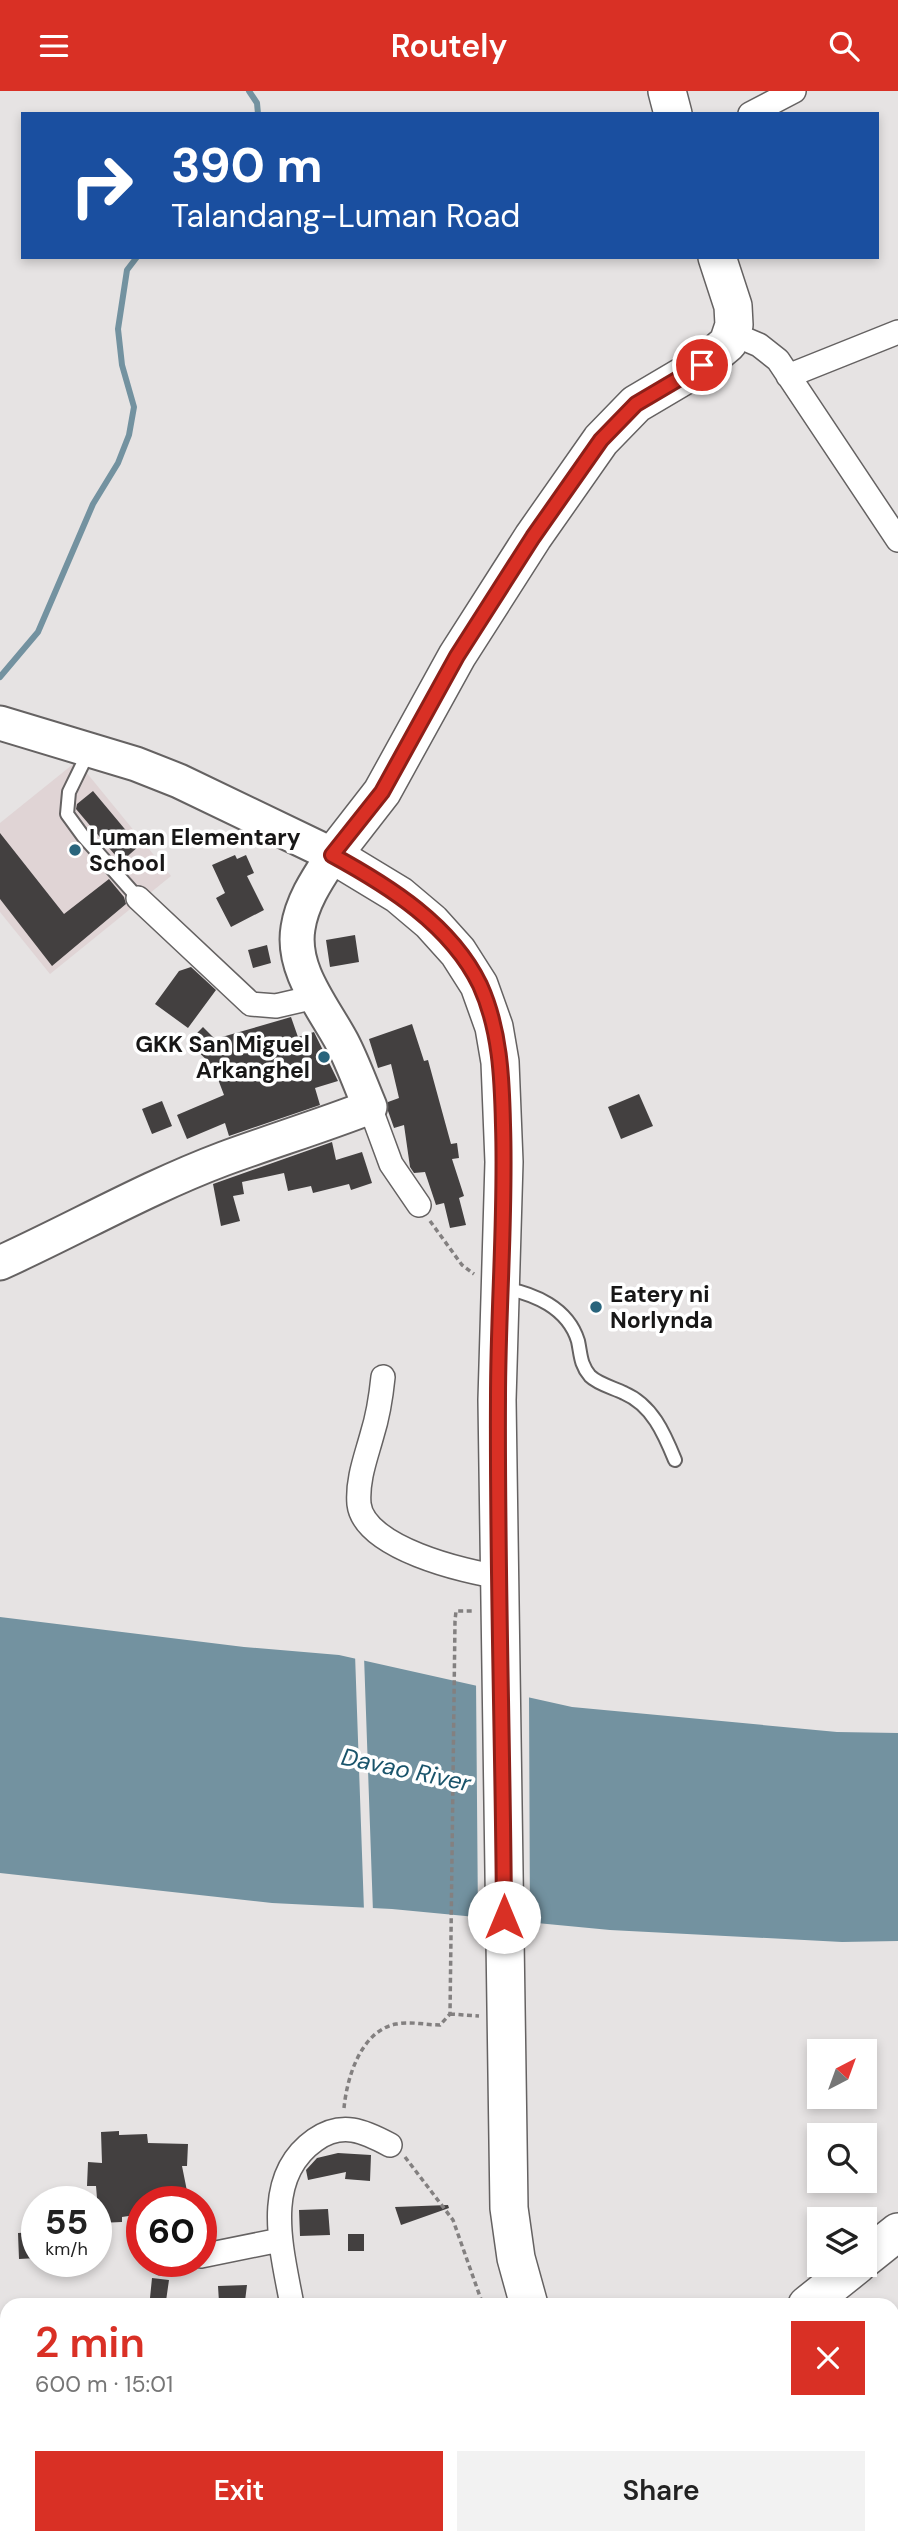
<!DOCTYPE html>
<html lang="en">
<head>
<meta charset="utf-8">
<style>
	body { margin:0; font-family:"DM Sans",sans-serif; background:#f2f2f2; color:#222; height:100vh; display:flex; flex-direction:column; font-size:26px; white-space:nowrap }
	* { box-sizing:border-box; margin:0 }
	p { font-size:23px; color:#767676 }
	.icon { flex:none; width:38px; height:38px; fill:none; stroke:currentColor; stroke-width:2; stroke-linecap:round; stroke-linejoin:round }
	.map { position:relative; flex:1; overflow:hidden }
	.details { position:absolute; left:0px; top:2207px; width:900px; height:247px; display:flex; flex-direction:column; background:#fff; border-radius:21px 21px 0 0; box-shadow:0 4px 10px #0003 }
	.details>* { flex:none }
	.guide { position:absolute; left:21px; top:21px; width:858px; height:147px; border-radius:0px; box-shadow:0 4px 10px #0003; background:#1a4fa0; color:#fff; overflow:hidden }
	.needle { width:46px; rotate:41deg }
	.buttons { position:absolute; left:807px; top:1948px; display:grid; gap:14px }
	.buttons a { display:grid; place-items:center; width:70px; height:70px; border-radius:0px; background:#fff; box-shadow:0 4px 10px #0003; font-size:35px }
	.speed { position:absolute; left:21px; top:2095px; display:flex; gap:14px; font-size:35px; font-weight:700; text-align:center }
	.speed>* { display:grid; place-content:center; width:91px; height:91px; border-radius:50%; background:#fff; box-shadow:0 4px 10px #0003; line-height:1 }
	.speed small { font-size:18px; font-weight:400 }
	.speed .limit { border:10px solid #d22; background:#fff; color:#111 }
	.pin { position:absolute; display:grid; place-items:center; width:60px; height:60px; color:#fff; margin:-30px; border:4px solid #fff; border-radius:50%; box-shadow:0 2px 7px #0007 }
	.me { position:absolute; width:77px; margin:-38px; rotate:0deg; stroke-linejoin:round; filter:drop-shadow(0 0 5px #0008) }
	.turn { display:flex; align-items:center; gap:24px; height:147px; padding:0 35px; font-size:32px }
	.turn .icon { width:91px; height:91px; stroke-width:2.5 }
	.turn b { display:block; font-size:49px; line-height:60px }
	.round { display:grid; place-items:center; flex:none; width:74px; height:74px; border-radius:0px; background:#f2f2f2 }
	.overview { display:flex; align-items:center; justify-content:space-between; height:119px; padding:0 35px }
	h1 { font-size:42px; font-weight:600; line-height:52px; color:#d93025 }
	.action { display:flex; gap:14px; margin-top:auto; padding:14px 35px }
	.action a { flex:1; height:80px; border-radius:0px; background:#d93025; color:#fff; font-size:28px; font-weight:600; line-height:80px; text-align:center }
	.action a+a { background:#f2f2f2; color:#222 }
	header { display:flex; justify-content:space-between; align-items:center; height:91px; padding:0 35px; background:#d93025; color:#fff; font-size:32px; font-weight:600 }
	.map>svg:first-child { display:block }
	.built { fill:#e0d4d5 }
	.water { fill:#7392a0 }
	.pier { fill:#e6e3e3 }
	.lines { fill:none; stroke-linecap:round; stroke-linejoin:round }
	.stream { stroke:#7392a0; stroke-width:6 }
	.building { fill:#434040 }
	.lane-casing { stroke:#656262; stroke-width:16 }
	.street-casing { stroke:#656262; stroke-width:26 }
	.secondary-casing { stroke:#656262; stroke-width:37 }
	.primary-casing { stroke:#656262; stroke-width:40 }
	.path { stroke:#838080; stroke-width:3.5; stroke-dasharray:5 3.5; stroke-linecap:butt }
	.lane { stroke:#fff; stroke-width:12 }
	.street { stroke:#fff; stroke-width:23 }
	.secondary { stroke:#fff; stroke-width:33 }
	.primary { stroke:#fff; stroke-width:37 }
	.route-casing { stroke:#8d1f18; stroke-width:18 }
	.route { stroke:#d93025; stroke-width:12 }
	.poi-dot { fill:#29647c; stroke:#fff; stroke-width:2.5 }
	.labels { text-anchor:middle; stroke-width:7; stroke-linejoin:round; paint-order:stroke }
	.poi-label { font-size:23px; font-weight:bold; fill:#181717; stroke:#fff; text-anchor:start }
	.water-label { font-size:24px; font-style:italic; fill:#19546b; stroke:#fff }
</style>
</head>
<body>
<header><svg class="icon" aria-label="menu" viewBox="0 0 24 24"><path d="M4 6h16M4 12h16M4 18h16"/></svg>Routely<svg class="icon" aria-label="search" viewBox="0 0 24 24"><circle cx="10" cy="10" r="6"/><path d="M15 15l6 6"/></svg></header>
<div class="map">
<svg width="898" height="2453" viewBox="0 0 898 2453">
	<rect width="100%" height="100%" fill="#e6e3e3"/>
	<!-- built -->
	<path class="built" d="M77 670 171 785 50 883 0 821V732Z"/>
	<!-- water -->
	<path class="water" d="M0 1526 244 1556 339 1564 572 1616 837 1641 898 1642V1850L842 1851 610 1839 392 1818 272 1812 0 1782Z"/>
	<!-- pier -->
	<path class="pier" d="M355 1563 364 1565 373 1821 364 1820Z
		M476 1589 529 1602 530 1835 478 1830Z"/>
	<g class="lines">
		<!-- stream -->
		<path class="stream" d="M249 0 257 12 258 23
			M0 586 38 541 93 413 118 372 129 344 134 316 122 274 118 238 127 179 137 166"/>
	</g>
	<!-- building -->
	<path class="building" d="M93 700 139 755 121 771 76 718 77 713Z
		M0 742 64 823 109 788 124 806 126 813 52 875 0 808Z
		M235 764 237 768 246 764 254 782 247 785 264 819 231 836 216 807 225 802 212 774Z
		M355 844 359 871 330 876 326 849Z
		M267 854 271 872 253 877 248 859Z
		M191 876 216 899 188 937 155 913 179 880Z
		M291 926 298 946 314 941 338 990 315 997 320 1014 229 1045 225 1032 187 1048 177 1024 224 1004 213 975 188 951 203 936 215 948Z
		M412 933 424 970 428 969 451 1053 457 1052 459 1067 452 1068 464 1105 459 1107 466 1134 450 1137 444 1112 436 1114 425 1081 414 1082 410 1076 404 1034 394 1037 388 1020V1011L399 1007 391 973 378 977 369 948Z
		M639 1003 653 1035 621 1048 608 1016Z
		M162 1010 172 1035 152 1043 142 1018Z
		M332 1051 336 1069 362 1061 372 1092 351 1099 349 1093 313 1102 311 1095 288 1100 284 1082 242 1091 244 1103 233 1105 240 1130 221 1135 213 1093Z
		M119 2040V2044L147 2043 148 2052 188 2053 187 2075H182L188 2105 142 2110V2123L122 2126V2131L99 2132 96 2095H87L88 2071 102 2072 101 2041Z
		M338 2062 371 2064 370 2090 345 2088 346 2081 308 2089 306 2079 317 2067Z
		M448 2114 449 2117 401 2134 395 2116Z
		M328 2118 330 2144 300 2145 299 2119Z
		M37 2141V2167L19 2168 18 2142Z
		M348 2143H364V2160H348Z
		M152 2187 169 2189 166 2210 150 2207Z
		M247 2194 245 2210 219 2211 218 2195Z"/>
	<g class="lines">
		<!-- lane casing -->
		<g class="lane-casing">
			<path id="lane" d="M89 660 69 701 67 723 83 745 138 807
				M502 1197C534 1202 568 1217 578 1250 581 1264 580 1273 590 1285 598 1293 614 1297 624 1302 652 1314 664 1342 675 1369"/>
		</g>
		<!-- street casing -->
		<g class="street-casing">
			<path id="street" d="M750 23 794 0
				M733 243 759 254 778 269 898 449
				M788 285 898 241
				M138 807 251 913 276 915 315 906
				M370 1016 391 1073 419 1114
				M383 1286C381 1306 378 1325 372 1344 366 1366 357 1389 359 1413 364 1457 465 1481 501 1486
				M201 2165 280 2149
				M162 2172 173 2170
				M292 2214C282 2159 261 2087 315 2049 342 2030 364 2040 390 2054
				M285 2446V2453
				M478 2453 487 2446"/>
		</g>
		<!-- secondary casing -->
		<g class="secondary-casing">
			<path id="secondary" d="M0 632 136 673 179 690 333 764C318 787 302 810 298 837 291 879 324 917 342 951 353 972 361 995 370 1016 321 1035 272 1050 223 1068 146 1097 75 1138 0 1172"/>
		</g>
		<!-- primary casing -->
		<g class="primary-casing">
			<path id="primary" d="M667 0 673 23
				M864 2168 898 2141
				M529 2214 516 2167 509 2117 497 1309 504 1071 500 971 494 936 479 894 458 861 431 831 399 804 333 764 382 701 457 565 533 446 601 349 636 313 702 274 728 252 734 234 733 215 717 166
				M807 2214 857 2174"/>
		</g>
		<!-- path -->
		<path class="path" d="M430 1130 462 1174 474 1183
			M450 1923 479 1925
			M344 2017C347 1986 361 1940 396 1933 410 1930 426 1934 440 1934L450 1923 455 1530 456 1520H472
			M405 2066 453 2129 483 2214"/>
		<!-- lane -->
		<use href="#lane" class="lane"/>
		<!-- street -->
		<use href="#street" class="street"/>
		<!-- secondary -->
		<use href="#secondary" class="secondary"/>
		<!-- primary -->
		<use href="#primary" class="primary"/>
	</g>
	<g class="lines">
		<!-- route casing -->
		<g class="route-casing">
			<path id="route" d="M504 1826C503 1653 497 1480 498 1307 498 1216 506 1125 503 1034 502 987 500 938 480 894 451 834 389 795 332 764L382 701 457 565 533 446 601 349 636 313 702 274"/>
		</g>
		<!-- route -->
		<use href="#route" class="route"/>
	</g>
	<!-- markers -->
	<g class="poi-dot">
		<circle cx="75" cy="759" r="7"/>
		<circle cx="324" cy="966" r="7"/>
		<circle cx="596" cy="1216" r="7"/>
	</g>
	<g class="labels">
		<!-- poi labels -->
		<g class="poi-label">
			<text x="89" y="754">Luman Elementary<tspan x="89" dy="26">School</tspan></text>
			<text x="310" y="961" text-anchor="end">GKK San Miguel<tspan x="310" dy="26">Arkanghel</tspan></text>
			<text x="610" y="1211">Eatery ni<tspan x="610" dy="26">Norlynda</tspan></text>
		</g>
		<!-- water labels -->
		<g class="water-label">
			<text transform="translate(406 1679) rotate(12)" y="8">Davao River</text>
		</g>
	</g>
</svg>
<div class="buttons">
<a><svg class="needle" viewBox="-14 -14 28 28"><path d="M0-13l5 13h-10z" fill="#e53935"/><path d="M0 13l5-13h-10z" fill="#767676"/></svg></a>
<a><svg class="icon" aria-label="search" viewBox="0 0 24 24"><circle cx="10" cy="10" r="6"/><path d="M15 15l6 6"/></svg></a>
<a><svg class="icon" aria-label="layers" viewBox="0 0 24 24"><path d="M12 4l9 5-9 5-9-5zM3 14l9 5 9-5"/></svg></a>
</div>
<div class="speed"><div>55<small>km/h</small></div><div class="limit">60</div></div>
<div class="pin" style="left:702px;top:274px;background:#d93025"><svg class="icon" aria-label="arrive" viewBox="0 0 24 24"><path d="M6 21V4h12l-3 4 3 4H6"/></svg></div>
<svg class="me" style="left:504px;top:1826px" viewBox="-20 -20 40 40"><circle r="19" fill="#fff"/><path d="M0-13L10 11 0 6-10 11z" fill="#d93025"/></svg>
<div class="guide">
<div class="turn"><svg class="icon" aria-label="right" viewBox="0 0 24 24"><path d="M7 20v-9h11M14 6l5 5-5 5"/></svg><div><b>390 m</b>Talandang-Luman Road</div></div>
</div>
<section class="details">
<div class="overview"><div><h1>2 min</h1><p>600 m · 15:01</p></div><a class="round" style="background:#d93025;color:#fff"><svg class="icon" aria-label="close" viewBox="0 0 24 24"><path d="M6 6l12 12M18 6L6 18"/></svg></a></div>
<div class="action"><a>Exit</a><a>Share</a></div>
</section>
</div>
</body>
</html>
